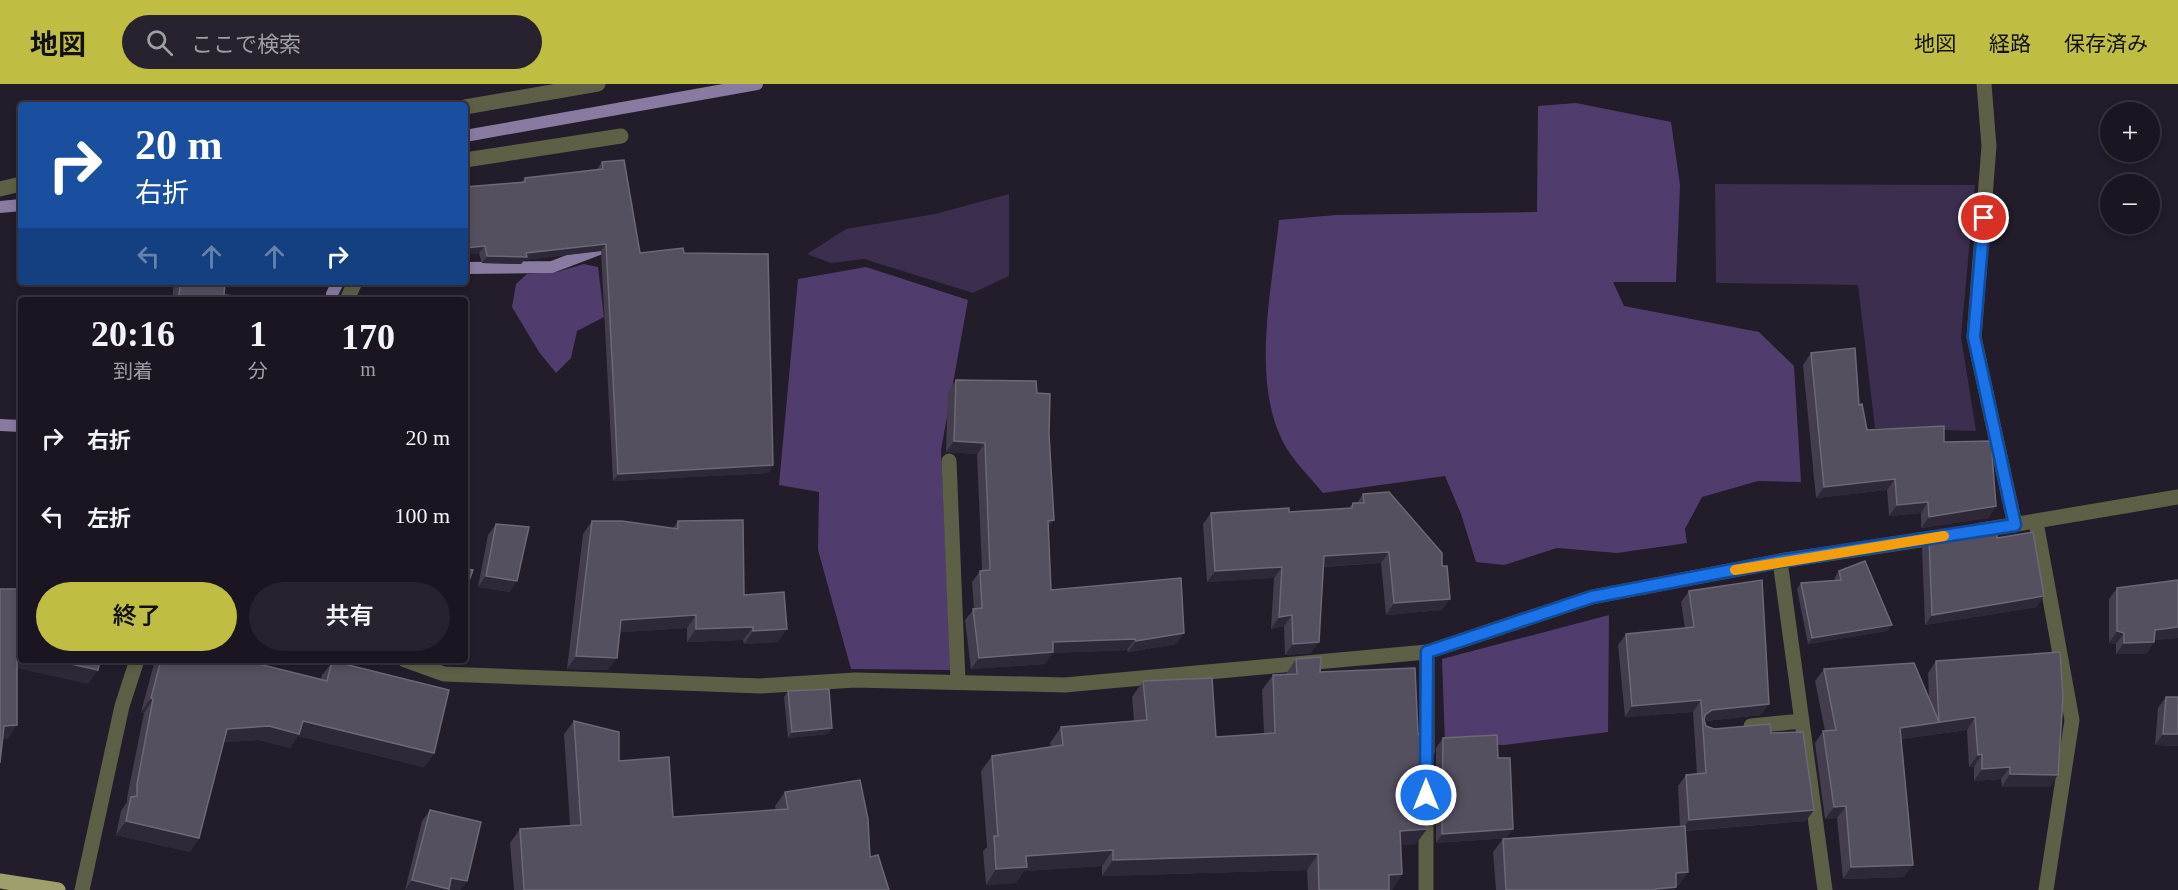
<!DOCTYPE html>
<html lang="ja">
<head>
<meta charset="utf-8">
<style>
	body { margin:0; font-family:"Times New Roman","Noto Sans JP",serif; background:#27222d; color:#f1f3f6; height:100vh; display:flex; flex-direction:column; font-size:22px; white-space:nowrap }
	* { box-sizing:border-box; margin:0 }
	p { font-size:20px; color:#9f9fa5 }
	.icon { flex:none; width:33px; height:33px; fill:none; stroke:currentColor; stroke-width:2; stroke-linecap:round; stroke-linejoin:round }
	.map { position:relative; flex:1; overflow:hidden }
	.panel { position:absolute; left:18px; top:213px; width:450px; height:366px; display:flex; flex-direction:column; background:#1a1520; border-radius:6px; box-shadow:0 3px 9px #0003,0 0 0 2px #38343e }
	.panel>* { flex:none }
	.hud { position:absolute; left:18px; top:18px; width:450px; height:183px; border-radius:6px; box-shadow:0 3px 9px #0003,0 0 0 2px #38343e; background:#1a4fa0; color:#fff; overflow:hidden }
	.fabs { position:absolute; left:2100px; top:18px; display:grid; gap:12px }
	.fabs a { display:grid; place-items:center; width:60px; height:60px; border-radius:50%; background:#1a1520; box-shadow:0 3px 9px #0003,0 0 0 2px #38343e; font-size:30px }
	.pin { position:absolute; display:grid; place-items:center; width:51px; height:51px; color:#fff; margin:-26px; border:3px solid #fff; border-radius:50%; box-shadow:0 2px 6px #0007 }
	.me { position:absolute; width:66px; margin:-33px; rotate:0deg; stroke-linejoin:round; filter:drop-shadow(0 0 4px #0008) }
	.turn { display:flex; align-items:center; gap:21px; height:126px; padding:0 18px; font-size:27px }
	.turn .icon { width:78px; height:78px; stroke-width:2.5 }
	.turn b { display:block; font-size:42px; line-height:51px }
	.lanes { display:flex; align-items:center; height:57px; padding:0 18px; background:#0003; justify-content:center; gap:30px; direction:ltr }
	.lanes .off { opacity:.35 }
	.eta { display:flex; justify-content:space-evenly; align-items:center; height:102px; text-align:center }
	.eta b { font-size:36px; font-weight:600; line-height:42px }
	.cta { display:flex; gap:12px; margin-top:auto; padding:12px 18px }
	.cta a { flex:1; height:69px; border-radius:36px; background:#bfbe42; color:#111; font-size:24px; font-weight:600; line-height:69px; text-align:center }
	.cta a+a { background:#27222d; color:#f1f3f6 }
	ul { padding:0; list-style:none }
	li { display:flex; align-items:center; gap:18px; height:78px; padding:0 18px }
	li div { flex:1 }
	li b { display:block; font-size:22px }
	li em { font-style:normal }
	header { display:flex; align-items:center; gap:36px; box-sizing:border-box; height:84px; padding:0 30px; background:#bfbe42; color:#111 }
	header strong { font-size:28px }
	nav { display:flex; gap:33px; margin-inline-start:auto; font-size:21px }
	.search { width:420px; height:54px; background:#27222d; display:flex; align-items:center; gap:15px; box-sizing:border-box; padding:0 21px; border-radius:33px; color:#9f9fa5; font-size:22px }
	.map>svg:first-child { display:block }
	.green { fill:#3b2e4e }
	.forest { fill:#503d6e }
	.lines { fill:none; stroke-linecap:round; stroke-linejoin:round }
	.stream { stroke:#887aa0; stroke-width:12 }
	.minor { stroke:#5e5f47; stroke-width:15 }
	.major { stroke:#9e9f6c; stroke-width:15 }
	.wall { fill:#433d4d }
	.shaded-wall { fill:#2e2838 }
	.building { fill:#55505f; stroke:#6d6876; stroke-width:1.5 }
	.route-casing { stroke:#114b97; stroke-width:15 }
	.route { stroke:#1a73e8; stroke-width:10 }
	.slow { stroke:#f59e0b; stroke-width:10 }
</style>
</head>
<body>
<header>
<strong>地図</strong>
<div class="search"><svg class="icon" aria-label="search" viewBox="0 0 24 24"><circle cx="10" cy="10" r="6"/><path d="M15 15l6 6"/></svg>ここで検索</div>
<nav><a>地図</a><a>経路</a><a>保存済み</a></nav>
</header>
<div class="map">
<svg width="2178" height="806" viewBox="0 0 2178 806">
	<rect width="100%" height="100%" fill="#221c2b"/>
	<!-- green -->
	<path class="green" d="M1715 100 1975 101 1961 253 1976 347 1875 344 1858 201 1716 199Z
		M1009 110V192L973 209 864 175 831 179 807 170 846 145 935 130Z"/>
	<!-- forest -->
	<path class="forest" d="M1576 19 1671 38 1680 101 1676 198H1613L1624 222 1759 248 1794 282 1801 398 1758 397 1702 413 1685 445 1687 459 1617 469 1557 464 1504 481 1476 478 1461 430 1445 392 1323 409C1310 393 1292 376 1283 358 1251 295 1272 204 1279 136L1336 131 1537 128 1538 22Z
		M584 180 598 183 604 233 577 247 571 274 556 289 539 268 512 223 516 200 527 190 557 188Z
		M866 183 968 216 941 366 951 586 851 585 818 466 819 408 779 401 798 195Z
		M1609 531 1608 648 1504 661 1445 659 1442 575Z"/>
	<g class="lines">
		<!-- stream -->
		<path class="stream" d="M465 52 757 0
			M0 123 21 121
			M465 184 552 183 607 162
			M332 210 338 198
			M0 341 21 342"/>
		<!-- minor -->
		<path class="minor" d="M1984 0 1989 62 1974 253 2015 441
			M465 23 598 0
			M465 76 621 52
			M0 105 21 100
			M347 216 355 198
			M949 377 958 597
			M2036 438 2072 636 2046 806
			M1976 447 2178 413
			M1780 477 1825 806
			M405 576 444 590 760 602 855 596 1065 601 1427 568 1592 513 1780 477 1947 452
			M1751 642 1802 637
			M1427 668V568
			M82 806 122 622 137 576
			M1426 806V728"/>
		<!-- major -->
		<path class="major" d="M0 797 58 806"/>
	</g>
	<!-- wall -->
	<path class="wall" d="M602 78 640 169H684L773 381 768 389 613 397 601 167 524 176 521 180 482 179 479 169 465 171V103L522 98 525 94 597 85Z
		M174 198H219L224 211 272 216H172Z
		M1811 269 1859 321 1867 346 1944 358 1996 422 1988 434 1921 444V429L1889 432 1887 406 1816 414 1803 281Z
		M956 296 1037 309 1049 350 1048 444 1051 506 1184 549 1176 560 1128 568 1127 566 1052 569 1045 580 971 585 965 536 974 525 972 498 980 487 982 486 977 370 946 368 948 308Z
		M1363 410 1442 526 1386 531 1381 479 1323 483 1311 569 1285 571 1284 542 1271 545 1274 494 1207 498 1203 440 1211 429 1289 428 1349 424 1353 419H1357Z
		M592 437 673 444 678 437 744 511 778 558 744 560 743 556 687 558V544L620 548 608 586 567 585 583 450Z
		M496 440 510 508 478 503 488 451Z
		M1929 454H1997L2037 523 1925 541 1922 464Z
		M1839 487 1892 541 1887 547 1808 560 1797 505 1801 499 1835 496V493Z
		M2117 504 2178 554 2154 556V558L2146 570H2116V560L2109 559V515Z
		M1689 507 1761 631 1705 637 1706 642 1714 645 1771 649 1806 737 1685 747 1688 788 1678 802H1676L1674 806H1496L1493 768 1503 755 1680 742 1678 702 1686 691 1697 690 1693 628 1625 633 1618 561 1626 550 1685 544 1681 518Z
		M1296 575 1320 588 1416 760 1401 761 1402 790 1392 806H1308L1307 786 1102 792V782L1024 787 1016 799 986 801 983 767 987 763 981 687 992 672 1051 663 1050 659 1061 643 1134 637 1132 613 1143 597 1216 653 1264 650 1262 606 1273 591 1286 590Z
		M155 576H243L321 595 322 591 330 581 331 576H356L353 583 434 669 424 683 298 652 290 664 259 656 224 658 199 754 190 768 116 751 121 727 127 718V714L144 629 141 628Z
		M1936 577 2050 703H2002L2001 695 1974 697V683H1969L1967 646 1901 655 1904 793 1843 795 1837 734 1825 735 1815 659 1823 647H1825L1815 597 1824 585 1929 613 1928 589Z
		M788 607 828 650 788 654 784 613Z
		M2166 613 2178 662 2155 661 2158 624Z
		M574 637 619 677 673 733 776 726 775 722 785 708 870 773 889 806H514L510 759 520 745 570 741 564 650Z
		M1443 654 1498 674 1507 754 1436 759V664Z
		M430 726 467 797 460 806H405L422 737Z"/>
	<!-- shaded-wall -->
	<path class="shaded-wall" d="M606 160 601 167 524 176 521 180 482 179 487 172 526 169Z
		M485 162 479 169 465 171V164Z
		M954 357 985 359 977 370 946 368Z
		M773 381 768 389 613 397 618 390Z
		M1895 395 1887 406 1816 414 1824 403Z
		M1928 418 1921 429 1889 432 1897 421Z
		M1996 422 1988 434 1921 444 1929 433Z
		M1054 436 1046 448 1048 437Z
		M1389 468 1381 479 1316 483 1324 472Z
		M1282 483 1274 494 1207 498 1215 487Z
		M486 492 517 497 510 508 478 503Z
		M2044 512 2037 523 1925 541 1932 531Z
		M1450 515 1442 526 1386 531 1394 519Z
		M696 531 687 544 612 549 621 536Z
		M1292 531 1284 542 1271 545 1279 533Z
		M1892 541 1887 547 1808 560 1812 554Z
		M753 543 743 556 687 558 696 545Z
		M2178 543V554L2147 557 2155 546Z
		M787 545 778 558 744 560 753 547Z
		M2117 547 2124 549 2116 560 2109 559Z
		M1184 549 1176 560 1128 568 1136 557Z
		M1135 555 1127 566 1052 569 1045 580 971 585 979 574 1053 558Z
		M1319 558 1311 569 1285 571 1293 560Z
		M2154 558 2146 570H2116L2124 559Z
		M17 568 21 569V576H53L98 586 88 600 7 582Z
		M576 572 617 574 608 586 567 585Z
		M338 576H342L355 580 344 595 329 588Z
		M151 614 153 615 144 629 141 628Z
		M1701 616 1693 628 1625 633 1632 622Z
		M1769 620 1761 631 1704 637 1705 631 1712 626Z
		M1975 633 1967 646 1891 656 1900 644Z
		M303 637 434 669 424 683 298 652 290 664 259 656 217 659 227 645Z
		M17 641 8 655H0L4 642Z
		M832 644 828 650 788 654 792 648Z
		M2163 650H2178V662L2155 661Z
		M1982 670 1974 683H1969L1978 671Z
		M2010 683 2001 695 1974 697 1982 685Z
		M2010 690 2058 691 2050 703H2002Z
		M1846 722 1837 734 1825 735 1834 723Z
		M1814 726 1806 737 1681 747 1689 736Z
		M126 737 199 754 190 768 116 751Z
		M1427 745 1416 760 1390 762 1400 747Z
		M1513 745 1507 754 1436 759 1442 750Z
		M1113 766 1102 782 1024 787 1016 799 986 801 996 785 1026 772Z
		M1318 770 1307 786 1102 792 1113 776Z
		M1913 781 1904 793 1843 795 1851 783Z
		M1688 788 1678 802 1666 803 1676 789Z
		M1402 790 1392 806H1378L1389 791Z
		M451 794 467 797 460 806H405L412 796Z
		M1676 803 1674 806H1655L1656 805Z"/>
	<!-- building -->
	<path class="building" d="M624 76 640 169 683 164 684 169 768 170 773 381 618 390 606 160 526 169 527 173 487 172 485 162 465 164V103L525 98V94L603 85 602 78Z
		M181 198H219L225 199 224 211 272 216H178Z
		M1855 264 1859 321 1862 320 1867 346 1944 342V358L1991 357 1996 422 1929 433 1928 418 1897 421 1895 395 1824 403 1811 269Z
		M956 296 1036 297 1037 309 1050 310 1049 350 1054 436 1048 437 1051 506 1181 494 1184 549 1136 557 1135 555 1053 558V568L979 574 973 525 982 524 980 487 990 486 985 359 954 357Z
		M1389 408 1442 469V482H1447L1450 515 1394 519 1389 468 1324 472 1319 558 1293 560 1292 531 1279 533 1282 483 1215 487 1211 429 1289 424V428L1352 424 1353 419H1364L1363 410Z
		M743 436 744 511 784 508 787 545 753 547V543L696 545V531L621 536 617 574 576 572 592 437H622L678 445V437Z
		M496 440 529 443 517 497 486 492Z
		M1997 443V454L2033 448 2044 512 1932 531 1929 454Z
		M1865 477 1892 541 1812 554 1801 499 1841 496 1839 487Z
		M465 485 473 486 465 508Z
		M1762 496 1769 620 1712 626 1705 631 1704 636 1706 642 1714 645 1770 640 1771 649 1803 648 1814 726 1689 736 1686 691 1706 689 1701 616 1632 622 1626 550 1694 543 1689 507Z
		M2178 496V543L2155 546 2154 558 2124 559V549L2117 547V504Z
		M0 505H21V569L17 568V641L4 642 0 679Z
		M2060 568 2063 613 2058 691 2010 690V683L1982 685V670L1978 671 1975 633 1900 644 1913 781 1851 783 1846 722 1834 723 1823 647 1836 646 1824 585 1914 579 1939 638 1936 577Z
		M1321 573 1320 588 1415 584 1418 650 1428 649 1427 745 1400 747 1402 790 1389 791V806H1319L1318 770 1113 776V766L1026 772 1027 783 996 785 994 752H998L992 672 1063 661 1061 643 1147 636 1143 597 1212 594 1216 653 1275 649 1273 591 1297 590 1296 575Z
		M53 576H100L98 586Z
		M161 576H243L327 597 332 577 449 606 434 669 303 637 299 650 269 642 227 645 199 754 126 737 131 713 137 712V700L153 615 151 614Z
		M342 576H356L355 580Z
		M829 605 832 644 792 648 788 607Z
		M2166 613H2178V650H2163Z
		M574 637 619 648V677L669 673 673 733 788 725 785 708 860 696 868 735 870 773 878 771 889 806H524L520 745 581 741Z
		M1497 651 1498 674H1510L1513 745 1442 750 1443 654Z
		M430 726 481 738 467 797 451 794 449 805 412 796Z
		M1685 742 1688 788 1676 789V803L1656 805V806H1506L1503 755Z"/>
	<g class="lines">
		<!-- route casing -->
		<g class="route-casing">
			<path id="route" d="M1426 711 1427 568 1592 513 1780 477 2015 441 1974 253 1984 134"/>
		</g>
		<!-- route -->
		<use href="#route" class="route"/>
		<!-- slow -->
		<path class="slow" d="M1735 486 1944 452"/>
	</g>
</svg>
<div class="fabs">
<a>+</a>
<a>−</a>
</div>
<div class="pin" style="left:1984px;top:134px;background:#d93025"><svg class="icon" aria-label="arrive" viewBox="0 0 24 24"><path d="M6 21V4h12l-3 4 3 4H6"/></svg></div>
<svg class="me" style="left:1426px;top:711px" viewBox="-20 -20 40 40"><circle r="17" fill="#1a73e8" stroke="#fff" stroke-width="3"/><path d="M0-11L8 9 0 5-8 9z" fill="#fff"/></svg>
<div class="hud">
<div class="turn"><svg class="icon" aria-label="right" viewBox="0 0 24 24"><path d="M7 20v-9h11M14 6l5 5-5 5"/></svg><div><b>20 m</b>右折</div></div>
<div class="lanes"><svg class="icon off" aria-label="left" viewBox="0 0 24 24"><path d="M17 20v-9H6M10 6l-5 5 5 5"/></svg><svg class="icon off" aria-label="ahead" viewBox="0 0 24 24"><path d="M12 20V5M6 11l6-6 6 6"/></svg><svg class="icon off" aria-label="ahead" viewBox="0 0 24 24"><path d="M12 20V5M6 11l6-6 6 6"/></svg><svg class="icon" aria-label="right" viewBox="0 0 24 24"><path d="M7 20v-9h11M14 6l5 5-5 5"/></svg></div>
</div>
<section class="panel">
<div class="eta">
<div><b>20:16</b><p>到着</p></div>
<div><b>1</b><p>分</p></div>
<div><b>170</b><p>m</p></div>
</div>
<ul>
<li><svg class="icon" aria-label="right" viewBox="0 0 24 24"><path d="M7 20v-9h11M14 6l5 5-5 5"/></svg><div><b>右折</b></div><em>20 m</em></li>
<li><svg class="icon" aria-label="left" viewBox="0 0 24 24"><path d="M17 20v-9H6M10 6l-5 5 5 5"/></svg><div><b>左折</b></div><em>100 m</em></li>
</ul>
<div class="cta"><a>終了</a><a>共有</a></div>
</section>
</div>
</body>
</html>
